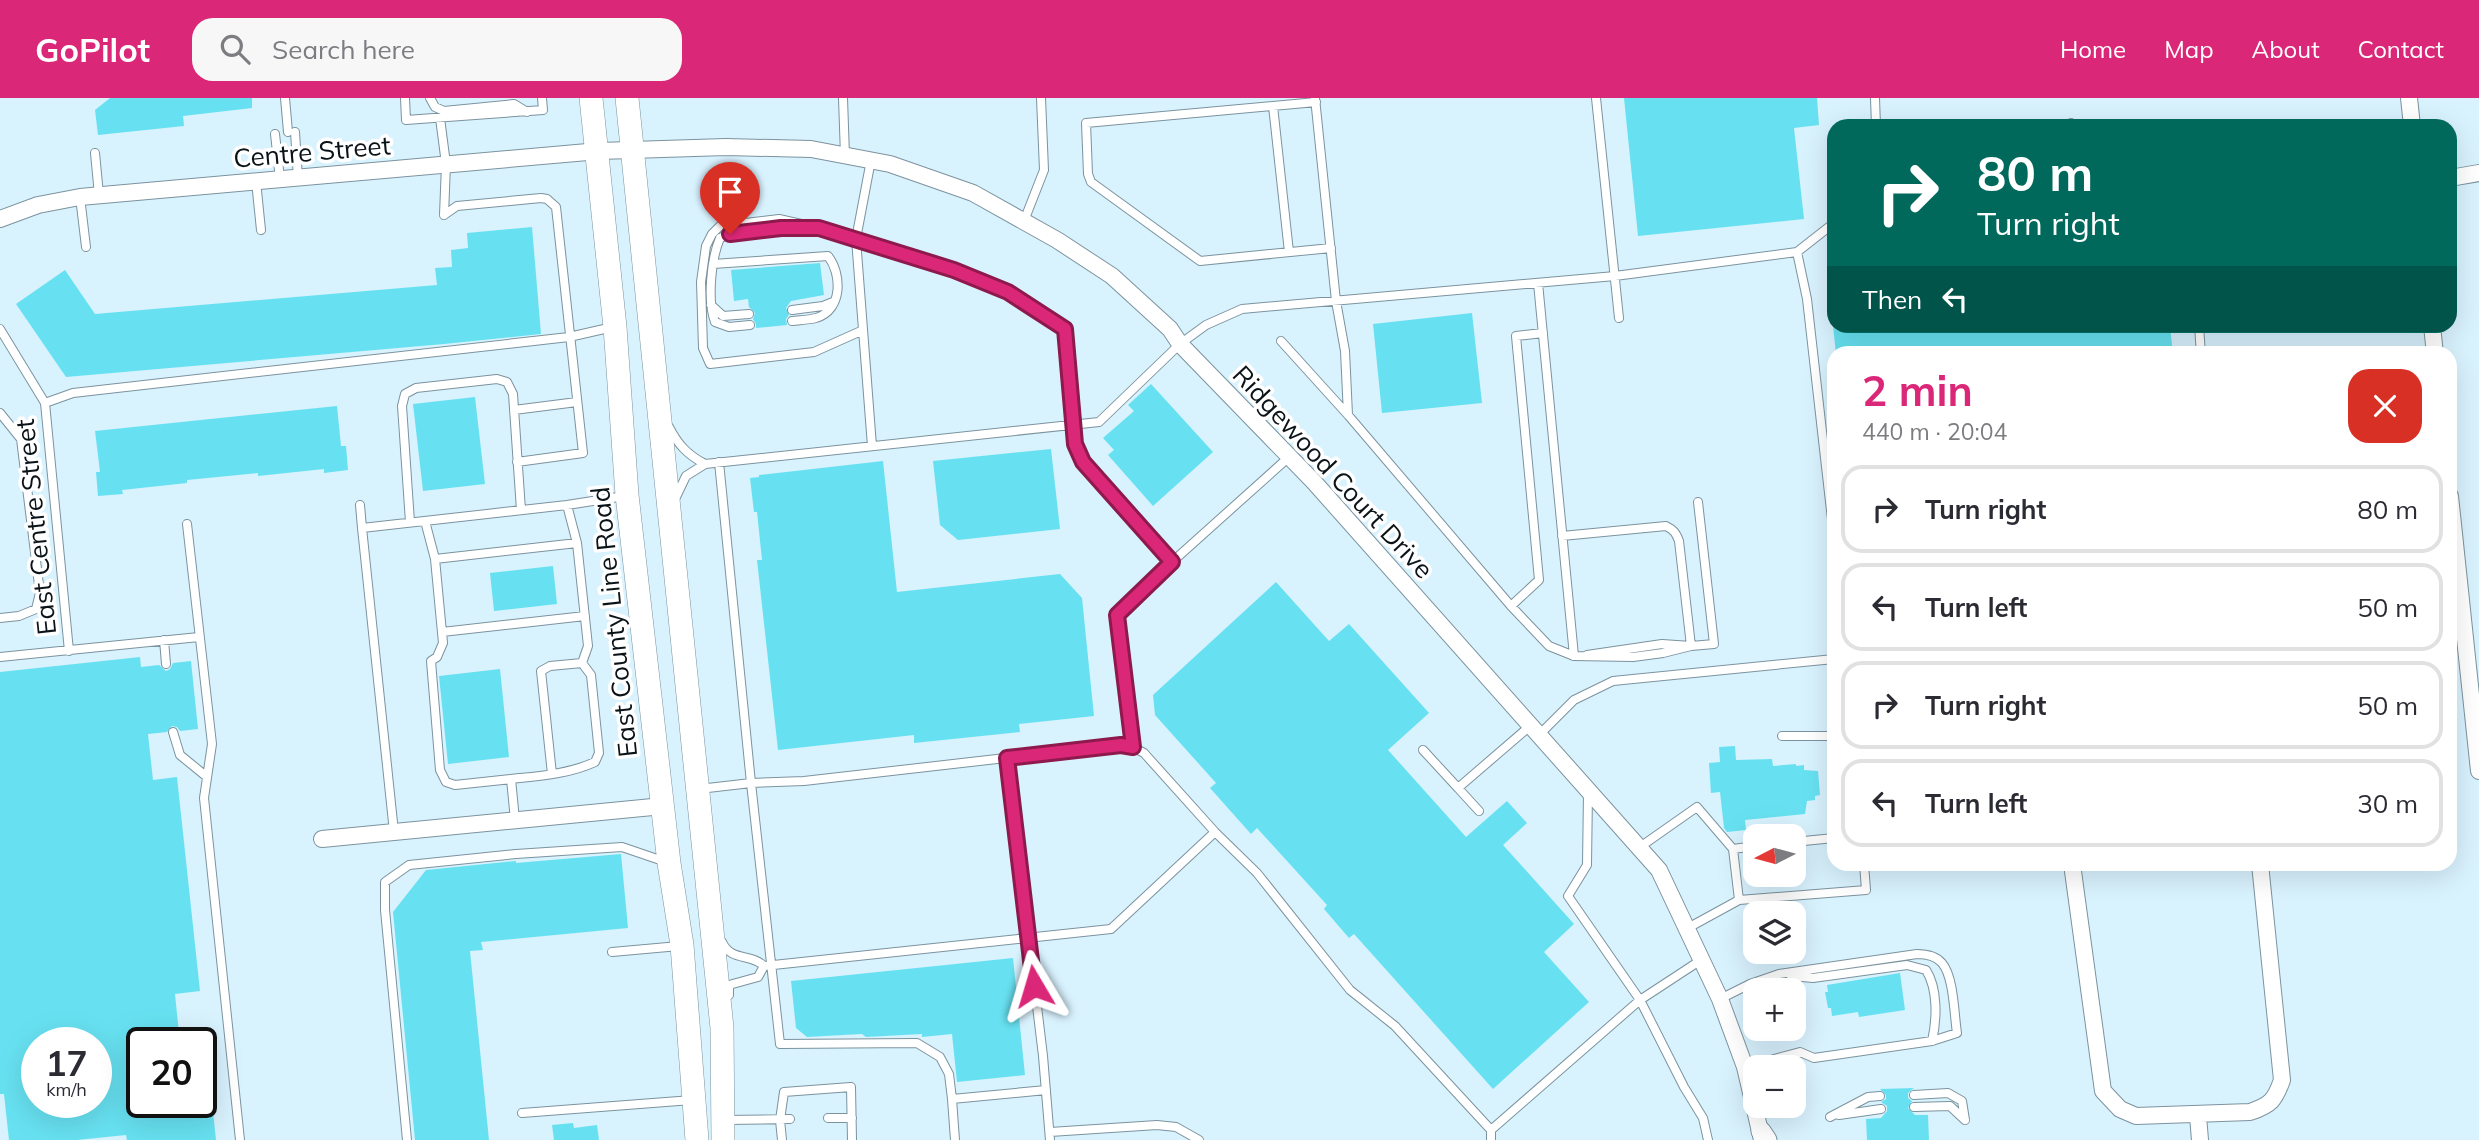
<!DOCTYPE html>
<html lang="en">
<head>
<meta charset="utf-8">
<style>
	body { margin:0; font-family:Mulish,sans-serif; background:#f7f7f7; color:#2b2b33; height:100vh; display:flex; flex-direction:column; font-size:26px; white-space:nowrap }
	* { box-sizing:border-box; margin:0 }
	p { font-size:23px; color:#7c7c81 }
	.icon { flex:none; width:38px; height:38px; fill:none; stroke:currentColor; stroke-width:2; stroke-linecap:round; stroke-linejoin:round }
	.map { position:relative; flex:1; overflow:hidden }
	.side { position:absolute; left:1827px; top:248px; width:630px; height:525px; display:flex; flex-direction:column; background:#fff; border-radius:21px; box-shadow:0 7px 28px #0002 }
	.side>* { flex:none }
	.guide { position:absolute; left:1827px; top:21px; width:630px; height:214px; border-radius:21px; box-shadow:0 7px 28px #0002; background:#00695c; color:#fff; overflow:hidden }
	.needle { width:46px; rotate:264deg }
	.fabs { position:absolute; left:1743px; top:726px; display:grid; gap:14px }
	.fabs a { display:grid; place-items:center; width:63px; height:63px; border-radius:14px; background:#fff; box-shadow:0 7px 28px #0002; font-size:35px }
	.speed { position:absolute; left:21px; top:929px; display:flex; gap:14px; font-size:35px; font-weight:700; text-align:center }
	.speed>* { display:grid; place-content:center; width:91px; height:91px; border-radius:50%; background:#fff; box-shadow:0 7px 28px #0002; line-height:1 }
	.speed small { font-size:18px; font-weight:400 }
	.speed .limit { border:4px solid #111; border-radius:10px; background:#fff; color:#111 }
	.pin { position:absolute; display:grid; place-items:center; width:60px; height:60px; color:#fff; margin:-72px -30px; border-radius:50% 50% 50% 0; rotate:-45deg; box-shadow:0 0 7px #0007 }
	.pin .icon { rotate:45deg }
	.me { position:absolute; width:77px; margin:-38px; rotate:353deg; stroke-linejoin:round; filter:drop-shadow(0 0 5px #0008) }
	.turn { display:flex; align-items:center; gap:24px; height:147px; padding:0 35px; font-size:32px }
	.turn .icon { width:91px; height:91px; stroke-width:2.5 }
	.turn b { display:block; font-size:49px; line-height:60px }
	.then { display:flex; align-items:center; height:66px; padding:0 35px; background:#0003; gap:14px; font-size:26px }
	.round { display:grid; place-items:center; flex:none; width:74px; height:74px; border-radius:21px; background:#f7f7f7 }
	.head { display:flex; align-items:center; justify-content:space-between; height:119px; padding:0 35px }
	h1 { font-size:42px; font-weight:700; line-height:52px; color:#db2777 }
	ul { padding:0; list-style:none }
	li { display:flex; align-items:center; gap:21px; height:88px; margin:0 14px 10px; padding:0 21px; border:4px solid #e1e1e2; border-radius:21px }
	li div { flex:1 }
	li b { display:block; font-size:26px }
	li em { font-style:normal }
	header { display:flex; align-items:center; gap:42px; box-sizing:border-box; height:98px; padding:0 35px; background:#db2777; color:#fff }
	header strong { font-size:33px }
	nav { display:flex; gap:38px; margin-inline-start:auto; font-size:24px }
	.search { width:490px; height:63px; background:#f7f7f7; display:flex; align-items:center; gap:18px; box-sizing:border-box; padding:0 24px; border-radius:21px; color:#7c7c81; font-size:26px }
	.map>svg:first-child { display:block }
	.building { fill:#67e1f1; fill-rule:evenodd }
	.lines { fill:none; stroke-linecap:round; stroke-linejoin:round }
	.service-casing { stroke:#7c939e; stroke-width:10 }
	.minor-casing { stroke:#7c939e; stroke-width:18 }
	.tertiary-casing { stroke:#7c939e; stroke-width:21 }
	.secondary-casing { stroke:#7c939e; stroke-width:24 }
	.service { stroke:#fff; stroke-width:8 }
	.minor { stroke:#fff; stroke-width:16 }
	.tertiary { stroke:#fff; stroke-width:19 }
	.secondary { stroke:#fff; stroke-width:23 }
	.route-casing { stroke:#8e194d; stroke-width:18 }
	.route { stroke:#db2777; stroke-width:12 }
	.labels { text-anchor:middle; stroke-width:7; stroke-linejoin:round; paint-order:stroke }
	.street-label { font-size:26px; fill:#0a1317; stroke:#fff }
</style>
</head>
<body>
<header>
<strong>GoPilot</strong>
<div class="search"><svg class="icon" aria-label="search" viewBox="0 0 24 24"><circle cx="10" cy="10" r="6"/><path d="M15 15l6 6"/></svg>Search here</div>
<nav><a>Home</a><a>Map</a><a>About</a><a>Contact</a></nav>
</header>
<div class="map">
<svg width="2479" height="1042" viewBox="0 0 2479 1042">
	<rect width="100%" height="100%" fill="#d8f2fe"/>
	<!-- building -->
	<path class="building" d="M110 0H252V10L183 18 184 28 98 37 95 12Z
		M1624 0H1817L1819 27 1794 30 1804 121 1638 138Z
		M532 129 541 236 444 246 66 279 16 206 65 172 95 216 437 187 435 170 452 169 451 152 468 150 467 135Z
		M820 165 824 197 791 203 786 210 789 217 786 221 787 227 756 230V226L753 221 755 215 749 209 748 201 734 203 731 172Z
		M1472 215 1482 305 1382 315 1373 226Z
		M1833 228H2170L2173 256H1836Z
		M1151 286 1213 354 1153 408 1108 357 1114 352 1103 340 1134 313 1128 307Z
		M475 299 485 386 423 393 413 306Z
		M337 308 341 348H346L348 372 324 375V371L258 378V375L187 382V385L122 392 123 396 98 398 96 374H100L95 333Z
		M1051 351 1060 431 958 442 940 427 933 363Z
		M883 363 897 494 1060 476 1082 500 1094 618 1019 626 1020 634 914 645V637L778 652 757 462H762L757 414H754L750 380 759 379V377Z
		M553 468 557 506 494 513 490 475Z
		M1276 484 1329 543 1349 526 1429 615 1388 652 1466 739 1507 703 1527 725 1503 747 1574 826 1544 854 1589 904 1493 991 1354 836 1349 840 1324 811 1327 807 1257 730 1251 736 1210 690 1216 685 1155 617 1153 597Z
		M140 559 141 569 159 567 166 573 170 571 173 565 191 563 198 631 180 633 177 629 172 628 167 634 148 636 153 682 177 679 200 893 175 896 180 945H142V1004H212L216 1042H127L126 1037 77 1042H9L4 996H0V574ZM37 945H96V1004H37Z
		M500 571 509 659 448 666 439 578Z
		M1735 648 1736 662 1772 661 1773 668 1796 666V668L1804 667V672L1818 673 1820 697 1815 698V702L1807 703 1805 716 1745 722 1746 732 1727 734 1724 730 1720 694 1711 695 1709 665 1720 664 1719 649Z
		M621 756 628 830 481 844 483 852 470 853 489 1042H415L393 814 426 772 516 763V765Z
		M1013 860 1025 977 957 984 952 936 922 939V936L866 939 862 936 807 939 796 930 791 883Z
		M1900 875 1905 912 1859 919 1858 914 1832 918 1831 910H1828L1825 894H1828L1827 887Z
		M1914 990 1908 995V1000L1912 1003 1908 1010 1915 1017H1928L1929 1042H1867L1866 1021 1881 1020 1887 1013V1008L1881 1004 1886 1001V997L1880 991Z
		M573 1025 574 1030 597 1027 599 1042H554L552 1027Z"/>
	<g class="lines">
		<!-- service casing -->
		<g class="service-casing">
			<path id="service" d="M285 0 288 34
				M405 0 406 22 543 12 542 0
				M430 0 435 9 444 13 514 6 527 14
				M843 0 845 58
				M1315 0 1336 203 1345 253 1348 317
				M1596 0 1619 220
				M1875 0 1876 28
				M1316 4 1086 25 1088 76 1091 84 1200 163 1331 150
				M1273 8 1289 154
				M440 20 446 66 444 117
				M2071 25V28
				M295 34 298 80
				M275 36 280 81
				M95 55 99 97
				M871 62 856 141 872 348
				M256 83 261 132
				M80 99 86 149
				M444 117 457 108 541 100 547 101 556 109 583 355 517 364
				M1024 123 1044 72 1041 0
				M1834 125 1797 154 1807 201 1834 439
				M713 166 828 158C842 176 843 212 816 220 808 222 800 222 792 223
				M1538 185 1574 558
				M711 207 723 218 749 216
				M792 212 823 208 833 204
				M750 227 729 229 715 224C707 203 711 161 720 140L730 136 802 130
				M2199 228 2201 256
				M0 231 45 305 69 553
				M861 233 814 254 710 266 703 250 701 184 706 148 712 136 720 128 779 121 819 130 954 172 1008 194 1065 231 1075 346 1083 364 1172 464
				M1281 243 1348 317 1511 508 1549 548 1574 558 1633 559 1663 555 1691 548 1662 546 1587 557
				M45 305 73 295 569 239 613 229
				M514 312 577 304
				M0 315 21 341 40 495 36 511 19 518 0 520
				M669 329C678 347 688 357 705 366
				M719 364 751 685 780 946 917 945 940 959 949 976 952 1001
				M675 401 686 378 705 366 1099 324 1180 246 1206 227 1242 211 1615 178 1797 154
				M360 407 362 430
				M567 407 577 445 588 548 582 565
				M425 423 435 461 443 545 437 559 431 563 440 672 446 684 455 687 511 681
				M410 424 402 308 405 296 416 290 497 281 507 284 513 296 521 412
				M187 426 212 646 204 700 240 1042
				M1562 438 1666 428C1674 432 1676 435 1679 443L1691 548 1714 546 1698 404
				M435 461 577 445
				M1511 508 1539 482 1516 238 1543 235
				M442 534 585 518
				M164 542 166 566
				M0 559 199 539
				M173 634 180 657 207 679
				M1538 638 1574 602 1613 583 1834 561
				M1782 638H1834
				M1133 649 1117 518 1172 464 1289 359
				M1423 652 1458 690 1530 628
				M1007 660 1043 958 1050 1042
				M1458 690 1479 713
				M699 691 751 685 804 683 1120 647 1133 649 1144 655 1215 734 1257 775 1350 892 1395 928 1491 1032
				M1588 694 1587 767 1568 798 1640 902 1684 989 1703 1020 1708 1042
				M515 722 511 681C539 678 569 676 595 664L599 655 591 577 582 565 550 568 541 573 552 676
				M394 734 362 430 567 407 625 398
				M1794 744 1834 740
				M1640 749 1697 709 1733 751 1739 802
				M1733 751 1755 748
				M1686 831 1739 802 1866 792 1864 766
				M722 844C731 864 751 855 764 868L758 879 729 887V897
				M612 854 679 848
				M764 868 1111 831 1215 734
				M1791 878 1813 880 1907 867 1926 872C1938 891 1937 921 1932 943
				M1720 901 1750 886 1779 876 1917 856C1925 856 1936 858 1942 865 1954 879 1954 916 1957 935L1932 943 1814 960 1800 954 1745 969
				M1914 997 1948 995 1962 1003 1965 1022
				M1914 1009 1950 1008 1965 1022
				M522 1015 692 1002
				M1839 1017 1881 1011
				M1830 1019 1868 999 1880 998
				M828 1020H852
				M725 1022 790 1021
				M1050 1034 1157 1027 1176 1029 1199 1042
				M407 1042 385 812V784L409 767 516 756 622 749 666 764
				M782 1042 780 1022 784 994 851 989 852 1042
				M955 1042 952 1001 1046 992
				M1491 1042V1032L1640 902 1701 862"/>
		</g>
		<!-- minor casing -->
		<g class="minor-casing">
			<path id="minor" d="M2409 0 2412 28
				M2450 80 2479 75
				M0 121 38 107 80 99 599 53 726 49 811 51 890 66 973 95 1057 142 1112 178 1170 231 1180 246 1314 384 1659 772 1720 901 1745 969 1762 1042
				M2432 228 2435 256
				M2450 398 2479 673
				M322 741 663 708
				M2072 766 2103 993 2120 1011 2136 1018 2250 1014C2271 1007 2275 1002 2282 982L2260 766
				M2198 1018 2200 1042"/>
		</g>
		<!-- tertiary casing -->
		<g class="tertiary-casing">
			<path id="tertiary" d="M1761 1033 1767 1042"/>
		</g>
		<!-- secondary casing -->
		<g class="secondary-casing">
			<path id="secondary" d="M591 0 615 229 627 397 669 765 682 847 697 1042
				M627 0 722 930 723 1042"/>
		</g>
		<!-- service -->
		<use href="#service" class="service"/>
		<!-- minor -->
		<use href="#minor" class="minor"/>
		<!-- tertiary -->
		<use href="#tertiary" class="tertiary"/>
		<!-- secondary -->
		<use href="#secondary" class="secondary"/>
	</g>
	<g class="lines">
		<!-- route casing -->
		<g class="route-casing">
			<path id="route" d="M730 136 781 130H819L954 172 1008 194 1065 231 1075 346 1083 364 1172 464 1117 517 1133 649 1121 647 1007 660 1034 888"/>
		</g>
		<!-- route -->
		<use href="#route" class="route"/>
	</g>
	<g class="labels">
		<!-- street labels -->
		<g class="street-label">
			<text transform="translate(312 54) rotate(-5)" y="9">Centre Street</text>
			<text transform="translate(1333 374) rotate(47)" y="9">Ridgewood Court Drive</text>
			<text transform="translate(36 429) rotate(-96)" y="9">East Centre Street</text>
			<text transform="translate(614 524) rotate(-96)" y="9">East County Line Road</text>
		</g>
	</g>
</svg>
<div class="fabs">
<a><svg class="needle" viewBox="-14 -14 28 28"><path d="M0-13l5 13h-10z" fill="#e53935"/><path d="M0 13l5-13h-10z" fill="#7c7c81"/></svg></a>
<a><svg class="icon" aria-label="layers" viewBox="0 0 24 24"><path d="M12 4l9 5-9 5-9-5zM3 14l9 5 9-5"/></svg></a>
<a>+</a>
<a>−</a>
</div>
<div class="speed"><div>17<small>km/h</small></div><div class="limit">20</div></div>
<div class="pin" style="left:730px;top:136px;background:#d93025"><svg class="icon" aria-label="arrive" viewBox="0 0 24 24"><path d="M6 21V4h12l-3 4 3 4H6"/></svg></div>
<svg class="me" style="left:1034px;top:888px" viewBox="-20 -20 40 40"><path d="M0-17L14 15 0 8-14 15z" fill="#db2777" stroke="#fff" stroke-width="4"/></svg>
<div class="guide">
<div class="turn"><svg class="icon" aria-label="right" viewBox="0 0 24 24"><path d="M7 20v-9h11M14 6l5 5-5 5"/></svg><div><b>80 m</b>Turn right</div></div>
<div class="then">Then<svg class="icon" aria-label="left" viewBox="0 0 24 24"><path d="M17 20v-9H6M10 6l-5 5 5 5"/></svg></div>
</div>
<section class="side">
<div class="head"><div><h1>2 min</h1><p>440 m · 20:04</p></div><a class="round" style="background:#d93025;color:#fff"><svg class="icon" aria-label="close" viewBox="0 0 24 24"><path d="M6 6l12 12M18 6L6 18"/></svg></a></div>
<ul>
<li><svg class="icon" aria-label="right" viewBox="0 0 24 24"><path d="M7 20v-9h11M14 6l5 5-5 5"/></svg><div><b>Turn right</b></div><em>80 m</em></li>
<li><svg class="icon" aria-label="left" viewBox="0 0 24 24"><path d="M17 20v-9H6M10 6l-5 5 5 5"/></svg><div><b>Turn left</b></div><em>50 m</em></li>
<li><svg class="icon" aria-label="right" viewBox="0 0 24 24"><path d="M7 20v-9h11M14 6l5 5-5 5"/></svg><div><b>Turn right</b></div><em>50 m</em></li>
<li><svg class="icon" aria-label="left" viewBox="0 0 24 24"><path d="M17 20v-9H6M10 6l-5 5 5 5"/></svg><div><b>Turn left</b></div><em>30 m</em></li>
</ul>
</section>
</div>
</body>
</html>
